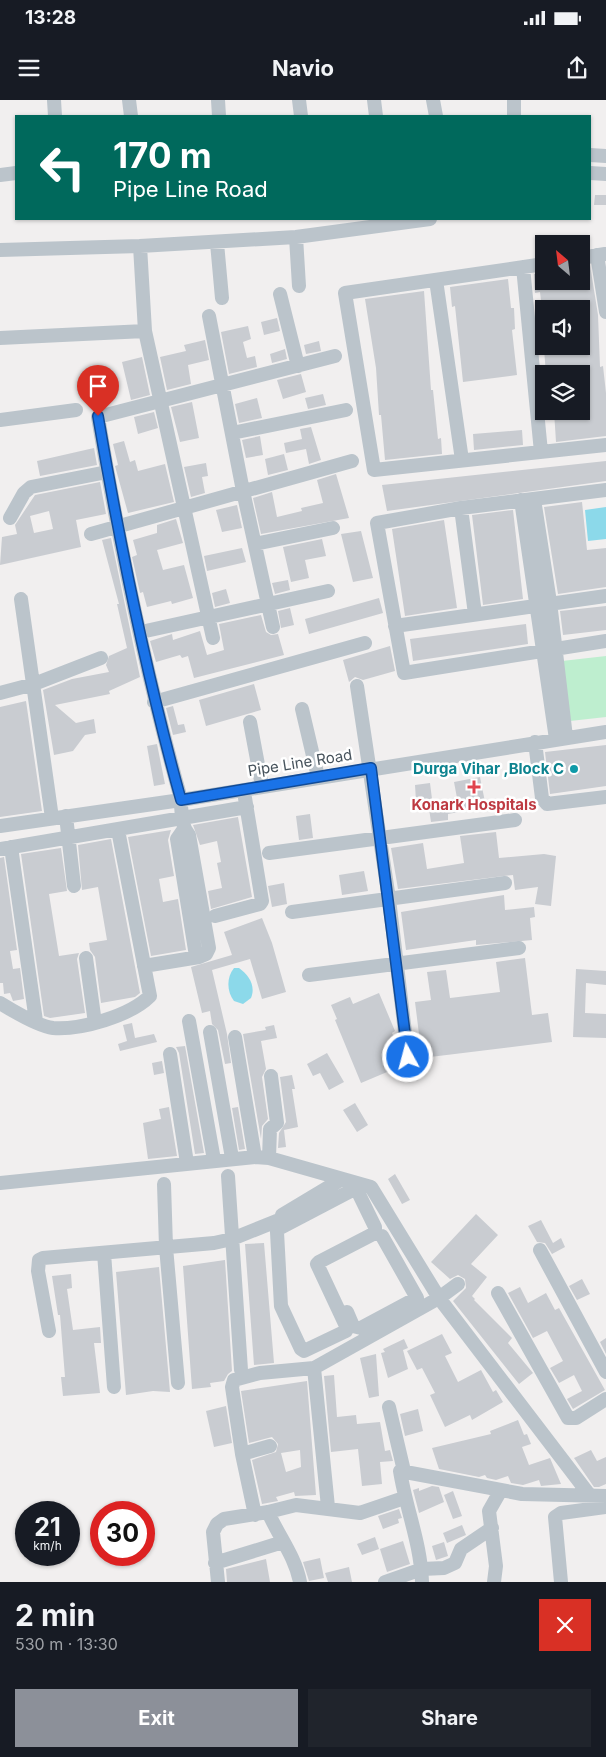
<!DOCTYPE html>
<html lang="en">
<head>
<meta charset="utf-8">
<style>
	body { margin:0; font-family:Inter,sans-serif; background:#20242c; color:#f1f3f6; height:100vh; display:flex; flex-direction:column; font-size:19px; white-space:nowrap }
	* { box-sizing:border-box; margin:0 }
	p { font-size:16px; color:#9ea1a6 }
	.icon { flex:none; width:28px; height:28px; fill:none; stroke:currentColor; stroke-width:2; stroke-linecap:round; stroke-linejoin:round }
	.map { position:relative; height:1482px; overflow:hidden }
	.side { display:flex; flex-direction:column; background:#171b24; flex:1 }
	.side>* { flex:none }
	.guide { position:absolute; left:15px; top:15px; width:576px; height:105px; border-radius:0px; box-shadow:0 1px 4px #0004; background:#00695c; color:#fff; overflow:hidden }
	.needle { width:32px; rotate:332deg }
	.controls { position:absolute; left:535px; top:135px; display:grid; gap:10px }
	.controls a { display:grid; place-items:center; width:55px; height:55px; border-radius:0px; background:#171b24; box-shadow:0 1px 4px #0004; font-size:25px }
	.speed { position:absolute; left:15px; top:1401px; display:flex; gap:10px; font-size:25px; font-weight:700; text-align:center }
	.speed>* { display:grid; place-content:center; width:65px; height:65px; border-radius:50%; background:#171b24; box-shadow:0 1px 4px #0004; line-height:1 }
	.speed small { font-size:12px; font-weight:400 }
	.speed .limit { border:8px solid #d22; background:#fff; color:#111 }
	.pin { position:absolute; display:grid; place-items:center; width:42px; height:42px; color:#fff; margin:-51px -21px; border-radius:50% 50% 50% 0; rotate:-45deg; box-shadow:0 0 5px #0007 }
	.pin .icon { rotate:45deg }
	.me { position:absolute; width:55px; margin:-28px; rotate:353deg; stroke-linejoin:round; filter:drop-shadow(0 0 4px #0008) }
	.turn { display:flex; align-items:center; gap:18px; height:105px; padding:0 15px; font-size:22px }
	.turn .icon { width:65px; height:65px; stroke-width:2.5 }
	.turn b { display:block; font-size:35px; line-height:42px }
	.round { display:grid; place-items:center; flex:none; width:52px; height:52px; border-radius:0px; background:#20242c }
	.overview { display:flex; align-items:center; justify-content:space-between; height:85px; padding:0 15px }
	h1 { font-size:30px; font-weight:700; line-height:38px }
	.cta { display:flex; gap:10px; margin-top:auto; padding:10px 15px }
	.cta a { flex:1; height:58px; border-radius:0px; background:#8c9099; color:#fff; font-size:20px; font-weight:700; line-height:58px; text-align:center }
	.cta a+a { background:#20242c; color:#f1f3f6 }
	.status { display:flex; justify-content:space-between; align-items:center; height:35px; padding:0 25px; background:#171b24; direction:ltr }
	.status svg { height:14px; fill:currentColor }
	header { display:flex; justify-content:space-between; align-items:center; height:65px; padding:0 15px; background:#171b24; font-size:22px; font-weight:700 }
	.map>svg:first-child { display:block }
	.green { fill:#beeecf }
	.water { fill:#8cd9ea }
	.building { fill:#c9ccd1; fill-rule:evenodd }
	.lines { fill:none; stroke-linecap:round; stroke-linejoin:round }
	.minor { stroke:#bbc4cb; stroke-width:14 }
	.route-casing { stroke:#114b97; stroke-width:12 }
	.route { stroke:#1a73e8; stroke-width:9 }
	.culture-dot { fill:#0f9aa8; stroke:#fff; stroke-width:2 }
	.health-dot { fill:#e0444e; stroke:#fff; stroke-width:2 }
	.labels { text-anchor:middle; stroke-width:5; stroke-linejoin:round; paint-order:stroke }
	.street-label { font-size:15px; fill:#47535c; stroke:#fff }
	.culture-label { font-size:15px; font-weight:bold; fill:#0d838f; stroke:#fff; text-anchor:end }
	.health-label { font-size:15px; font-weight:bold; fill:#be3a42; stroke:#fff }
</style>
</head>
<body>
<div class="status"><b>13:28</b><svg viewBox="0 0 49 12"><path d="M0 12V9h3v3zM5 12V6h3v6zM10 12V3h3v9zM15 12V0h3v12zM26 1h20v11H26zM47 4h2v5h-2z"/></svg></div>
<header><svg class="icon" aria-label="menu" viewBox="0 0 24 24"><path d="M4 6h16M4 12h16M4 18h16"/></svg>Navio<svg class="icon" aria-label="share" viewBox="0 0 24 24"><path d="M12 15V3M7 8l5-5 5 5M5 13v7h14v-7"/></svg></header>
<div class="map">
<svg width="606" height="1482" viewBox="0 0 606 1482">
	<rect width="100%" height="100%" fill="#f1efef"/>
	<!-- green -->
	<path class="green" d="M606 556V617L570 621 562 561Z"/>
	<!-- water -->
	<path class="water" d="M606 407V439L588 441 585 410Z
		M234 868H239C249 875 256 886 251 898L243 904 234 901C227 892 226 878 234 868Z"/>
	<!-- building -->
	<path class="building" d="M595 95H606V105H594Z
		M590 165 598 215 600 267 603 266 606 293V336L556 342 554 311H581V274H546L544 249 581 246V209H542L540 192 535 193 534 174 544 173V181H581V167Z
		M508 179 511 208H514L515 229 512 230 517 275 463 282 455 206 452 207 450 187Z
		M424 191 431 290H433L438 339 441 338 442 354 385 360 381 315H379L376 268 365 199Z
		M277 218 280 231 264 235 261 222Z
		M248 226 251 239 243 242 247 258 255 256 257 267 229 274 221 232Z
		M205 240 209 260 188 265 191 284 167 290 160 257 186 251 184 245Z
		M319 241 321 251 306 254 304 245Z
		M285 249 287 259 272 263 270 254Z
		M142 257 150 295 131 300 122 262Z
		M301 274 306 292 283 299 277 280Z
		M323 294 326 305 308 309 305 298Z
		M257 298 262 318 239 323 235 304Z
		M192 302 199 338 180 342 171 307Z
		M154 312 158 328 138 334 134 317Z
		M311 327 321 360 309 364 306 349 286 353 284 343 302 339 300 329Z
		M522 330 523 345 474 350 473 334Z
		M260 336 263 355 246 358 242 340Z
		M124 341 130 362 135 360 138 371 165 364 174 402 128 413 115 366 118 365 113 344Z
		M94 348 97 365 40 376 37 361Z
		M284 354 288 370 268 375 265 359Z
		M606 361V381L387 411 382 385Z
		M206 363 208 376 202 377 205 393 191 397 184 367Z
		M336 374 349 418 261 434 253 398 272 392 277 417 302 411 301 408 323 403 317 380Z
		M100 382 106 414 76 420 81 447 0 465 2 437 17 434 15 425 35 395ZM49 411 53 429 34 433 30 416Z
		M582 402 587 450 606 448V487L558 494 544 407Z
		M237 405 242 428 222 432 216 410Z
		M513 410 523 499 483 505 472 415Z
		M176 419 183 443 157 450 163 470 184 465 193 498 172 504 171 501 147 507 143 492 140 493 132 457 137 455 133 440 157 433V425Z
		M444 420 457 508 405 516 392 429Z
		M361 431 373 478 353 482 341 434Z
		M111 438 140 577 109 591 110 594 55 605 76 623 94 619 96 633 85 635 73 651 54 655 43 590 72 579 109 572 106 565 109 556 127 548 117 504H119L102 440Z
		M322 439 326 456 305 460 309 478 291 482 283 447Z
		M242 448 246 462 207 471 204 456Z
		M288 480 290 490 275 494 272 483Z
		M226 489 230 503 215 507 212 493Z
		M379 498 383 513 309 534 305 519Z
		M606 506V530L563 535 560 511Z
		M290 508 294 525 281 528 278 511Z
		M261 515 266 532 271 535 278 534 284 555 194 578 188 556 182 558 180 555 156 562 150 541 172 534 173 540 200 531 207 555 224 550 219 524Z
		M526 524 528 544 413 561 410 539Z
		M390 546 395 571 363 580 355 577 349 582 343 560Z
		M254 584 261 610 206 626 199 600Z
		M26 601 42 711 0 717V607Z
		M173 606 178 625 184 624 186 632 173 635 166 608Z
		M157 644 165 684 154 686 147 646Z
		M606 645V686L550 694 545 652Z
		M480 677 486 707 448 714V720L431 722 428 702 457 698 454 682Z
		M430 683 432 699 416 701 415 685Z
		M310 714 313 738 299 740 296 716Z
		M238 717 252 797 211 809 208 791 222 788 217 763 221 762 217 741 200 745 193 725Z
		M171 730 168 740 174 776 159 779 163 802 178 799 186 850 151 856 128 737Z
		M496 732 499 758 544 754 556 756 551 806 535 804 538 787 515 790 513 775 398 789 391 748 423 743 427 769 464 763 460 736Z
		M111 739 140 893 135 897 101 903 95 857 90 850 89 843 107 840 98 787 82 790 78 745Z
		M61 748 67 791 49 794 59 856 79 853 77 859 85 913 50 918 44 916 21 754Z
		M4 757 17 850 10 851 13 869 20 868 24 899 13 901 10 893 4 894 3 883H0V758Z
		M364 771 368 791 342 795 339 775Z
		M284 783 287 804 272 807 268 786Z
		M504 795 505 810 534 807 535 817 530 818 532 840 476 845V840L406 850 401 812Z
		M262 818 272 843 286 892 262 899 250 859 212 870 227 934 231 963 225 964 218 930 212 924 210 911 202 913 191 867 232 855 224 832Z
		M525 858 532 915 548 913 552 942 422 958 415 902 431 900 427 872 446 870 450 898 500 892 496 862Z
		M576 869 606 871V885L586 883 585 913 606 914V938L573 937Z
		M379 893 395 931 392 933 398 948 392 950 399 967 361 983 335 920 337 919 331 905 350 897 353 904Z
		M132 923 135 938 154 934 157 942 120 951 118 944 127 941 123 925Z
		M274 925 277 938 261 941 266 969 262 977 268 1019 262 1026 261 1039 243 934 266 930 265 927Z
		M185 946 204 1053 195 1054 179 953 176 947Z
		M327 953 344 982 329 990 320 973 313 976 307 964Z
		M162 961 164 973 154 975 152 963Z
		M292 975 295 989H292L298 1027 284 1030 286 1047 278 1048 279 1033 286 1022 280 977Z
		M355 1003 368 1025 357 1032 343 1010Z
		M169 1007 177 1056 148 1059 143 1023 161 1019 159 1009Z
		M238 1007 245 1049 239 1050 232 1008Z
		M395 1074 410 1100 402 1104 388 1079Z
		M476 1114 498 1135 471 1164 487 1177 472 1196 475 1199 474 1200 512 1238 508 1243 533 1273 519 1284 453 1201 466 1188 465 1179 458 1175 450 1179 431 1162Z
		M541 1120 553 1143 561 1138 565 1147 552 1154 545 1143 537 1142 528 1126Z
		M264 1143 274 1263 254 1265 245 1144Z
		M225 1160 232 1271 228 1274 224 1281 210 1283 211 1287 192 1289 183 1166Z
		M159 1167 170 1292 153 1291 126 1295 116 1172Z
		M71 1174 72 1188 67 1189 73 1230 100 1227 101 1243H94L100 1293 63 1296 61 1277H65L60 1215H58L52 1176Z
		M582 1179 590 1194 577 1200 569 1186Z
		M520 1187 528 1203 546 1193 555 1210 559 1208 605 1290 573 1309 567 1299 582 1291 574 1275 559 1283 550 1268 563 1261 547 1231 533 1238 508 1193Z
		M442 1234 452 1253 445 1256 458 1282 481 1270 493 1292 496 1290 503 1302 472 1320 470 1315 445 1327 430 1295 435 1293 422 1268 417 1270 407 1251Z
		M606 1238V1254L600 1242Z
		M404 1239 408 1248 403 1250 408 1269 388 1278 381 1253 385 1252 383 1249Z
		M376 1254 379 1296 369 1298 360 1258Z
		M334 1275 337 1317 356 1315 357 1324 380 1322 385 1351 390 1350 393 1361 380 1362 382 1384 362 1386 358 1349 331 1352 324 1276Z
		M307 1281 316 1395 295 1396 294 1392 276 1397 278 1401 262 1404 252 1360 276 1352 278 1344 272 1337 249 1343 241 1291ZM300 1350 301 1367 286 1372 281 1353Z
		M226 1306 232 1343 214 1347 206 1311Z
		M418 1309 423 1331 405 1336 400 1314Z
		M518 1320 524 1335 527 1334 531 1344 522 1347 529 1365 550 1358 561 1384 541 1386 539 1380 523 1385 511 1383 508 1376 496 1380 487 1378 485 1375 479 1377 439 1369 432 1348 491 1334 490 1331Z
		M591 1350 597 1361 606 1357V1384L599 1387H594L574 1358Z
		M432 1386 439 1387 444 1402 419 1413 413 1390 419 1388V1391Z
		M453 1391 462 1416 453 1419 444 1395Z
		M399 1409 402 1418 398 1419 399 1423 383 1429 378 1416Z
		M462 1425 466 1435 447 1443 443 1433Z
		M375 1437 379 1449 362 1455 357 1444Z
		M403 1441 410 1464 387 1472 380 1449Z
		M444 1442 448 1456 436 1460 432 1446Z
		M320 1458 324 1478 309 1481 303 1462Z
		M266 1459 270 1482H227L226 1469Z
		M349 1467 352 1482H328L325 1473Z"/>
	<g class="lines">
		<!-- minor -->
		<path class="minor" d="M54 0 55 16
			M129 0 131 16
			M218 0 219 16
			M299 0 301 16
			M374 0 376 16
			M433 0 436 16
			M514 0V16
			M590 55 606 56
			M590 73 606 74
			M0 75 16 73
			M296 137 299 186
			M217 143 222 198
			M0 150 140 146 296 137 430 119
			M597 155 606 212
			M581 158 605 154
			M544 164 345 193 374 370 606 345
			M523 167 541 352
			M436 180 462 360
			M280 194 298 266
			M209 216 243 391 273 527
			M145 231 213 538
			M0 238 145 231 140 146
			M0 320 76 310
			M232 333 346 310
			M606 390 461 408 377 423 404 573 606 541
			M534 399 550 502 566 637
			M521 400 556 639
			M461 408 475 514
			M10 418 24 393 31 387 107 372
			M91 434 352 361
			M255 444 333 428
			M21 499 52 718
			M395 526 606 496
			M141 532 328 491
			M357 586 389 799 408 957
			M0 593 34 584 101 558
			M154 602 365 543
			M302 609 318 677
			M250 622 262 686
			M535 642 542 698 547 704 606 697
			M66 716 74 786
			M0 726 181 700 606 632
			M184 729 177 739 195 850 199 857
			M11 747 36 921
			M0 749 247 707
			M269 753 515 720
			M292 812 505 783
			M215 816 260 804 262 801 245 698
			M86 858 95 923
			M144 866 199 857 206 854 209 848 189 735C179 724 183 706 179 692 145 569 119 443 98 317L335 256
			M309 875 519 848
			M0 903C13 911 38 926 53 928 81 930 130 916 150 896L118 730
			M189 921 214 1060
			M210 932 232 1058
			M235 937 255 1057
			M170 954 187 1063
			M269 1058 270 1029 277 1023 271 976
			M228 1076 241 1270
			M0 1083 255 1057 269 1058 371 1087 439 1198 591 1397
			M164 1084 166 1147 178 1283
			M356 1088 375 1127V1133L319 1162 317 1164 347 1228 346 1231 304 1251 301 1249 281 1206 277 1132 278 1129 362 1085
			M282 1115 342 1079
			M540 1150 606 1272
			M104 1153 114 1287
			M498 1193 568 1318H576L606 1299
			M347 1212 353 1226 361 1228 417 1198 382 1136
			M49 1231 38 1171 39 1160 43 1158 214 1143 232 1139 294 1114
			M389 1307 404 1371
			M242 1354 270 1346
			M328 1407 314 1268 439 1198 458 1184
			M268 1412C279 1437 295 1456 300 1482
			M255 1415 242 1354 232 1287 234 1280 260 1273 314 1268
			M215 1463 283 1442
			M218 1482 213 1432 217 1424 224 1419 268 1412 296 1405 360 1413 404 1398
			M385 1482 422 1469 444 1468 455 1463 461 1449 492 1428
			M422 1482C421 1444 406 1409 400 1371L522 1394 606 1396
			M494 1482 496 1466 489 1411 501 1390
			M561 1482 555 1417 561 1413 606 1407"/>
	</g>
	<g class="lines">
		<!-- route casing -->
		<g class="route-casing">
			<path id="route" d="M98 316C120 445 146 574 181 700L371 668 408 957"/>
		</g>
		<!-- route -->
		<use href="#route" class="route"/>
	</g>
	<!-- markers -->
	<circle class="culture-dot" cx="574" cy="669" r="5"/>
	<path class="health-dot" d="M471.5 679.5h5v5h5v5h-5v5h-5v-5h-5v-5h5z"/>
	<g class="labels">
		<!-- street labels -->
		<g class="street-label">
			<text transform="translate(300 663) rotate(-9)" y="5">Pipe Line Road</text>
		</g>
		<!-- culture labels -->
		<g class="culture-label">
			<text x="564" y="674">Durga Vihar ,Block C</text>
		</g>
		<!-- health labels -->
		<g class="health-label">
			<text x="474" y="710">Konark Hospitals</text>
		</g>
	</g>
</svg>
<div class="controls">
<a><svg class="needle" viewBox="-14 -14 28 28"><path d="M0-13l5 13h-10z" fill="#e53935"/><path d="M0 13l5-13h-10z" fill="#9ea1a6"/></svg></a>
<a><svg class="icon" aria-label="sound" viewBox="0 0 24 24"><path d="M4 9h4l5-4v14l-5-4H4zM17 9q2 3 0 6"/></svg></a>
<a><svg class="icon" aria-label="layers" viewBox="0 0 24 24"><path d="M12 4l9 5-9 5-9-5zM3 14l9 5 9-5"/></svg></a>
</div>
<div class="speed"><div>21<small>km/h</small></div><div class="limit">30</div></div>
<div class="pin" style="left:98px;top:316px;background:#d93025"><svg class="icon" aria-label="arrive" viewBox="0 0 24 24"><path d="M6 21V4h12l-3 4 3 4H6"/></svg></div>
<svg class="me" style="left:408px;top:957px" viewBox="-20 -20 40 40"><circle r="17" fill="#1a73e8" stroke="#fff" stroke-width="3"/><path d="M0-11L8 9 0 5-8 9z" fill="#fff"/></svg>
<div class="guide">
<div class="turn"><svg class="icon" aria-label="left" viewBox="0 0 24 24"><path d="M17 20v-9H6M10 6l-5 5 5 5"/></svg><div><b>170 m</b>Pipe Line Road</div></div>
</div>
</div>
<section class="side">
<div class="overview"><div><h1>2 min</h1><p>530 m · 13:30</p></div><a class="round" style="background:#d93025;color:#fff"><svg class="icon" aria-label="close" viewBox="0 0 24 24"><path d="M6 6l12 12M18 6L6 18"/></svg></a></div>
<div class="cta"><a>Exit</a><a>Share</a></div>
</section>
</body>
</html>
